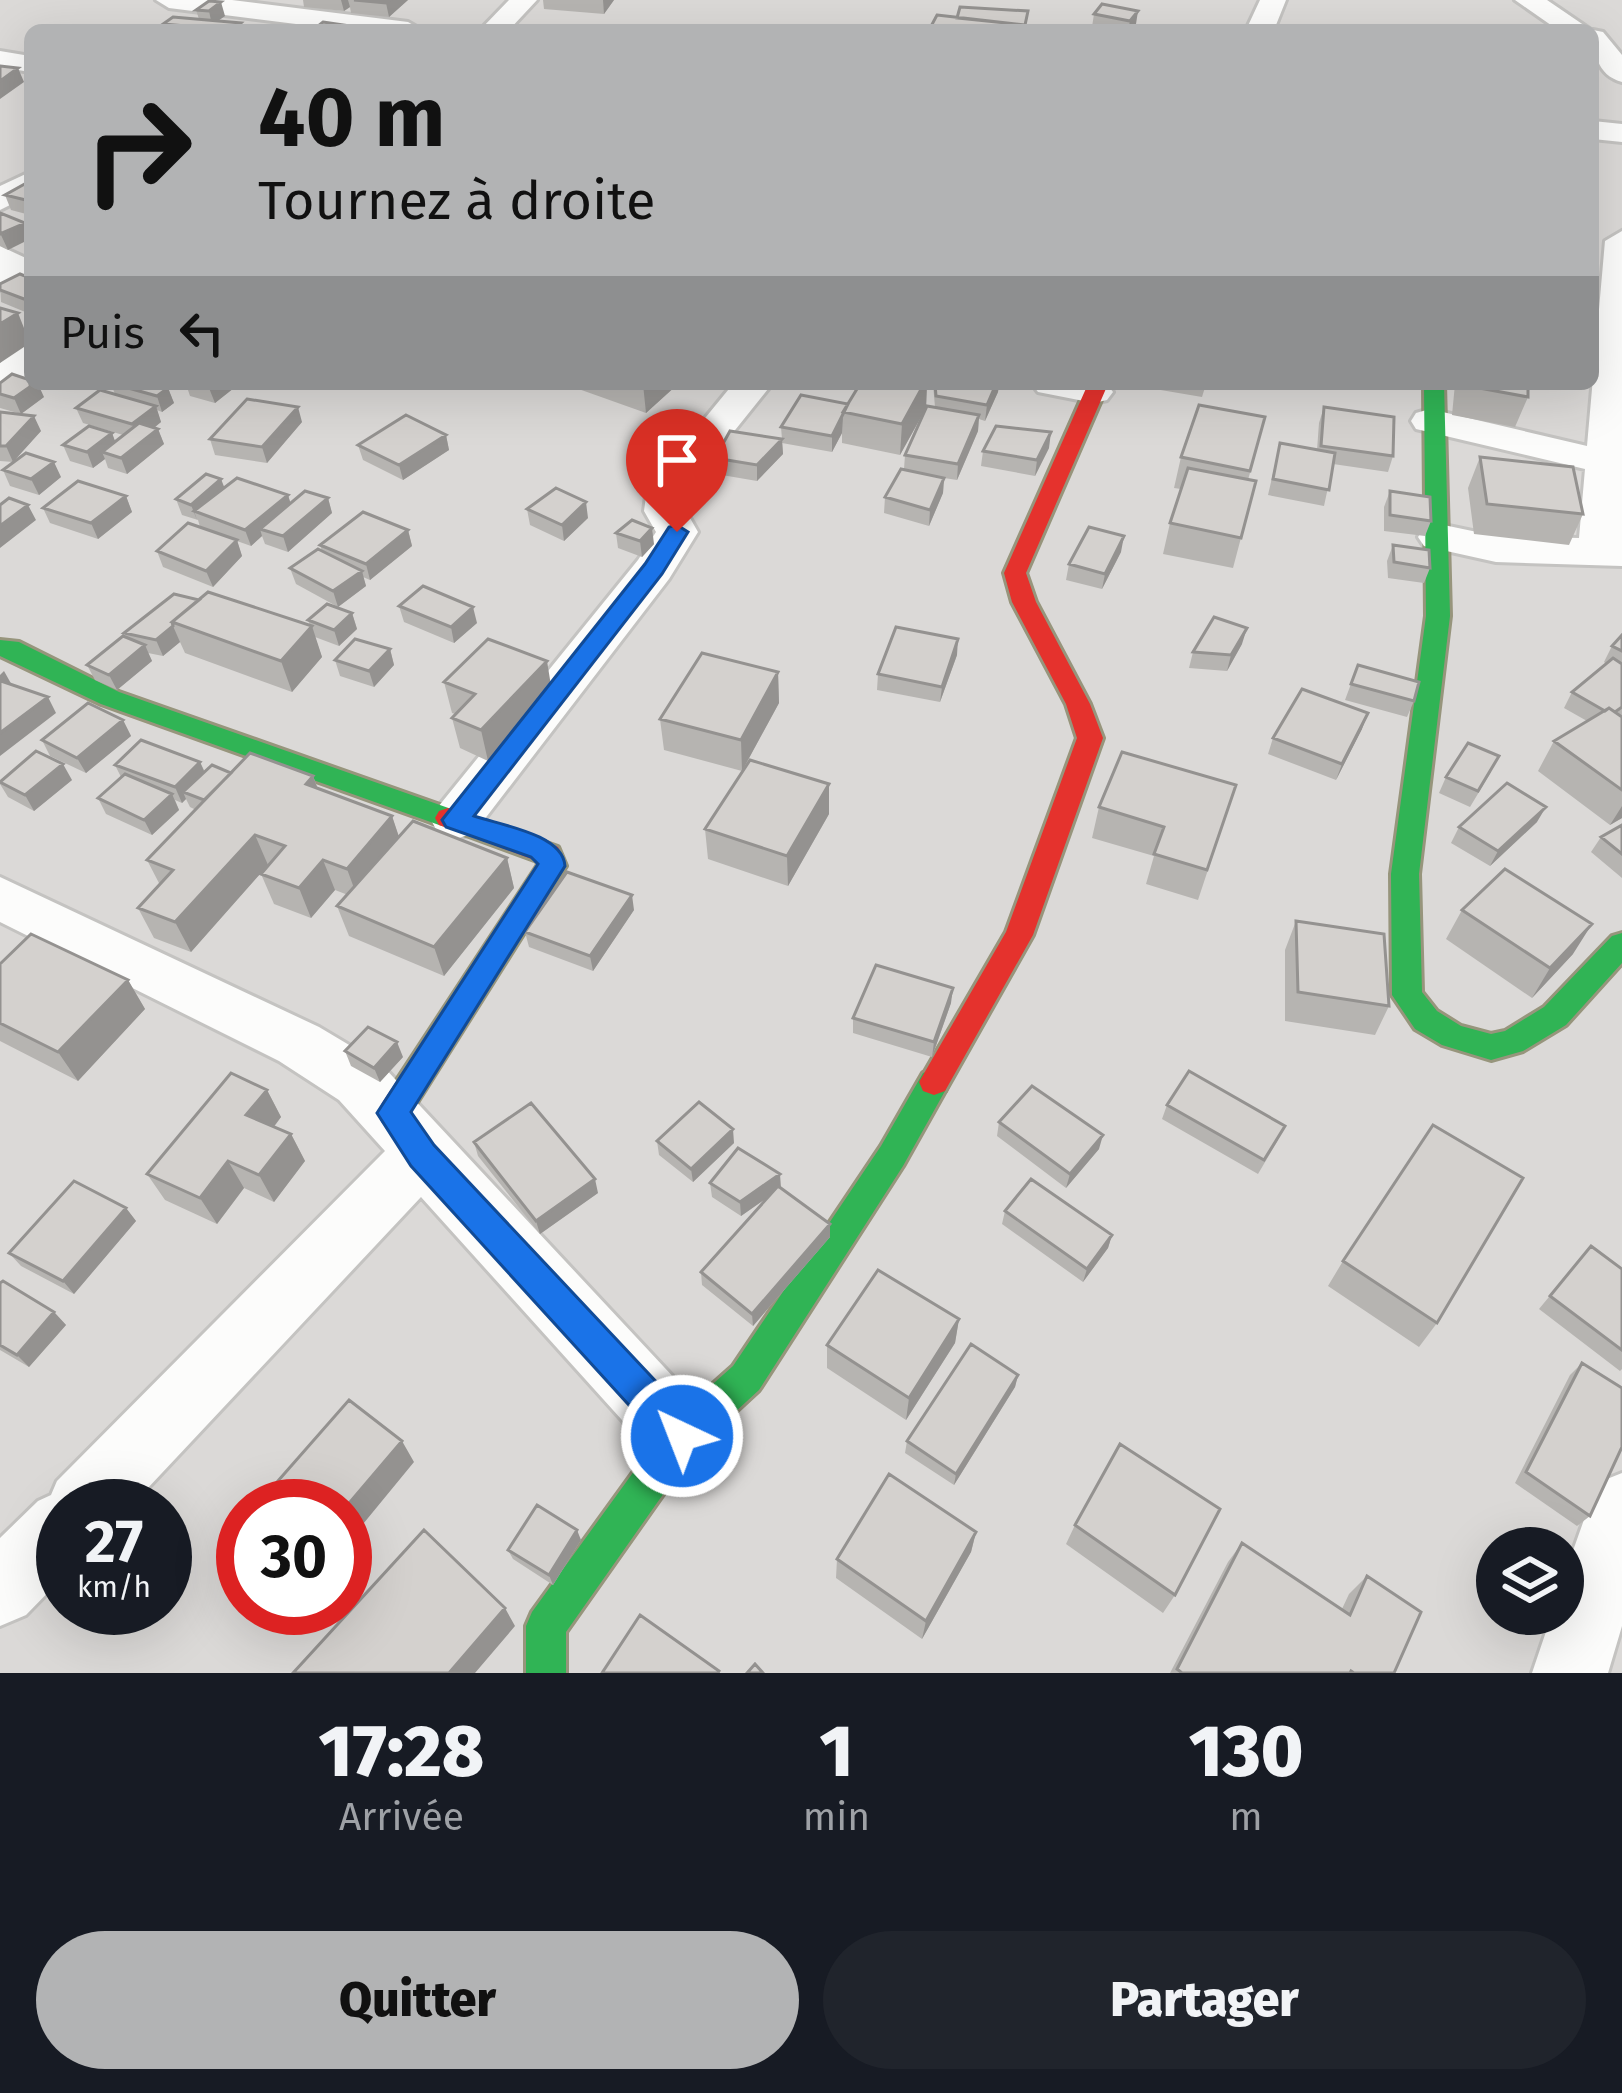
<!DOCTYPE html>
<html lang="fr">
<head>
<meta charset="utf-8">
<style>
	body { margin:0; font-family:"Fira Sans",sans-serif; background:#20242c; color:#f1f3f6; height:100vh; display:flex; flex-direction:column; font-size:45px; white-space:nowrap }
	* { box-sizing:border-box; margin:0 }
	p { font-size:39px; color:#9ea1a6 }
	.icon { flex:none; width:66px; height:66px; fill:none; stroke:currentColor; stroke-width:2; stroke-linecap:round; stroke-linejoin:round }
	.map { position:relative; height:1673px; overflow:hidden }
	.sheet { display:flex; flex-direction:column; background:#171b24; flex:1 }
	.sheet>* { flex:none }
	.hud { position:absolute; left:24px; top:24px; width:1575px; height:366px; border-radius:18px; box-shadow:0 12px 48px #0002; background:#b2b3b4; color:#111; overflow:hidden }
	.buttons { position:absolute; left:1476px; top:1527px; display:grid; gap:24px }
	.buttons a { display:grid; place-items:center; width:108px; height:108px; border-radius:50%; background:#171b24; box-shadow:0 12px 48px #0002; font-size:60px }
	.speed { position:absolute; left:36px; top:1479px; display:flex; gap:24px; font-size:60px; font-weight:700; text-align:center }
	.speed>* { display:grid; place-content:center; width:156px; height:156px; border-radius:50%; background:#171b24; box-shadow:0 12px 48px #0002; line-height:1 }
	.speed small { font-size:30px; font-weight:400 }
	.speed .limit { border:18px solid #d22; background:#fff; color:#111 }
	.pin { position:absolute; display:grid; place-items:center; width:102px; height:102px; color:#fff; margin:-123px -51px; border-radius:50% 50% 50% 0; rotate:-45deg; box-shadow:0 0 12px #0007 }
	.pin .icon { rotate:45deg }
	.me { position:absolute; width:132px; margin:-66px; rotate:317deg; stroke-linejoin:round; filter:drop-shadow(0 0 9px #0008) }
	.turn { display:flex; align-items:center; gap:42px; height:252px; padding:0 36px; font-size:54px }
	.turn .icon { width:156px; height:156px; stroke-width:2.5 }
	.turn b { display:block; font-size:84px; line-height:102px }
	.then { display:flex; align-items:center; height:114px; padding:0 36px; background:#0003; gap:24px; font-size:45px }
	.eta { display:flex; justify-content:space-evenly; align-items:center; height:204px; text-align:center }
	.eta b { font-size:72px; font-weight:800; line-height:84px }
	.button { display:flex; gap:24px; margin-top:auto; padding:24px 36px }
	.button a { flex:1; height:138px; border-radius:72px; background:#b2b3b4; color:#111; font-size:48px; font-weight:800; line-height:138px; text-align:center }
	.button a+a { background:#20242c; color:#f1f3f6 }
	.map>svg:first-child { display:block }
	.residential { fill:#dbd9d7; fill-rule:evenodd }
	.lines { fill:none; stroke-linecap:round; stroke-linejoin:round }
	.street-casing { stroke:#c4c3c1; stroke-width:6 }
	.fast-casing { stroke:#97957c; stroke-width:6 }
	.jam-casing { stroke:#97957c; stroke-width:6 }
	.street { fill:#fcfcfb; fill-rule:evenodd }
	.fast { fill:#30b455; fill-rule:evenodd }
	.jam { fill:#e5322d; fill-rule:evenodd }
	.wall { fill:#b6b4b1 }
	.shaded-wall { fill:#949290 }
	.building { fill:#d4d1ce; stroke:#949290; stroke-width:3 }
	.route { fill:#1a73e8; stroke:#114b97; stroke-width:3 }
</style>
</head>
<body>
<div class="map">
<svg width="1622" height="1673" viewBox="0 0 1622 1673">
	<rect width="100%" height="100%" fill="#ece9e5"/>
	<!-- residential -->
	<path class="residential" d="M0 0H1622V1673H0ZM30 30H1593V384H30ZM63 1506H165V1608H63ZM243 1506H345V1608H243ZM1497 1548H1563V1614H1497Z"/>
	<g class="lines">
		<!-- street casing -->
		<g class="street-casing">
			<path id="street" d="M156 0H232L408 22 422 30H344L169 8Z
				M509 0H537L509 30H480Z
				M1260 0H1286L1274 30H1246Z
				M1515 0H1547L1591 30H1558Z
				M1592 30H1593L1603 32 1622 55V82C1596 75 1594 51 1592 30Z
				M0 51 30 56V72L0 67Z
				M1593 121 1622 124V142L1593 139Z
				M30 172V195L0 210V186Z
				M1622 231V566L1496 562 1424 546 1418 537 1424 528 1439 524 1496 536 1579 538 1585 469 1416 429 1411 421 1416 413 1430 409 1587 446 1605 241Z
				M0 246 30 260V277L0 290Z
				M30 343V375L13 392 0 395V363L17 346Z
				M733 384H772L687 490 686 511 698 532 669 579 474 833 456 839 438 833 431 820 438 807 638 560 656 532 644 511 647 489Z
				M1032 384H1107L1113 392 1107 400 1094 403 1038 392Z
				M0 877 319 1027 381 1064 706 1412 716 1436 706 1460 682 1470 658 1460 421 1197 131 1506H63V1577L26 1615 0 1626V1538L38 1501 51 1495 57 1481 385 1151 339 1100 279 1061 0 922Z
				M1622 1473V1626L1608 1673H1532L1552 1614H1563V1579L1597 1483Z"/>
		</g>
		<!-- fast casing -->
		<g class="fast-casing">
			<path id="fast" d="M1424 384H1444L1450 616 1419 874 1422 992 1437 1011 1461 1026 1491 1034 1505 1031 1544 1007 1612 936 1622 933V963L1566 1025 1523 1051 1491 1060 1442 1045 1415 1029 1392 995 1391 874 1426 616Z
				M0 640 19 642 119 692 457 811 461 818 448 828 439 825 101 704 0 656Z
				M934 1069 945 1073 949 1082 945 1091 903 1166 759 1390 695 1449 566 1632V1673H526V1626L532 1612 669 1423 733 1366 881 1146 923 1073Z"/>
		</g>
		<!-- jam casing -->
		<g class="jam-casing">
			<path id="jam" d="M1088 384H1108L1026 573 1036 602 1090 704 1103 738 1033 935 945 1091 934 1095 923 1091 919 1082 1006 932 1077 738 1066 704 1012 602 1004 573Z
				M448 808 558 847 566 866 404 1123 393 1127 382 1123 377 1113 382 1103 538 865 537 861 439 825 435 818 439 811Z"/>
		</g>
		<!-- street -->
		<use href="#street" class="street"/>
		<!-- fast -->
		<use href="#fast" class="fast"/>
		<!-- jam -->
		<use href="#jam" class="jam"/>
	</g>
	<!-- wall -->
	<path class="wall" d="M303 0H408L389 17 351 13 350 7 344 11 304 7Z
		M543 0H614L604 14 544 9Z
		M209 1 225 16 217 21 241 23 243 30H165L163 24 199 19 196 10Z
		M1102 4 1136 24 1131 30H1108L1092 27 1094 14Z
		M30 181V215L11 210 5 195Z
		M0 213 8 250 0 246Z
		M30 278V314L1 302 0 284Z
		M0 383 44 397 21 414 0 408Z
		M111 384H155L168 388 174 403 162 412 157 410 161 422 154 428 158 429 164 444 127 474 108 468 105 459 93 468 70 461 63 445 112 433 115 442 123 435 83 423 76 408 115 394Z
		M186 384H239L215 403 190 396Z
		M572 384H678L646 413 573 387Z
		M860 384H927L926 408 900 455 842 443V433L832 452 782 443 783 454 757 481 716 474 715 458 782 439 781 427 848 404Z
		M933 384H999L998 392 985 421 979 419 978 431 957 480 944 478 943 493 929 526 884 513 885 497 904 469 905 455 935 407Z
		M1148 384H1206L1202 397 1149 388Z
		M1265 384H1300L1298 390Z
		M1455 384H1528V397L1515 427 1452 415Z
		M1324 407 1393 456 1388 472 1333 464 1324 506 1268 495 1280 443 1317 450 1319 423Z
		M0 412 41 431 13 462 0 461Z
		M1265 417 1248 480 1256 481 1233 568 1163 554 1170 523 1181 489 1174 488 1181 457Z
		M302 422 267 463 215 455 210 439Z
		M446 435 449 450 403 480 363 460 358 445Z
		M1049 448 1035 476 981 466 983 451Z
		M1480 457 1583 514 1569 545 1474 534 1468 488Z
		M3 470 61 477 39 495 10 486Z
		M225 488 288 495 290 503 328 498 332 513 288 552 265 544 262 536 251 546 237 541 242 556 213 587 163 567 157 551 200 527 198 520 182 515 176 499Z
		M1390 491 1431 521 1425 536 1384 531V507Z
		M126 496 132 512 98 539 50 523 43 508Z
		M527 509 588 518 564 541 530 525Z
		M408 530 412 546 370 580 363 577 366 586 338 607 296 584 290 568 322 551 320 545Z
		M616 533 654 544 642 557 618 548Z
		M1393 545 1430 568 1424 583 1388 578 1387 561Z
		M1121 552 1102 589 1066 580 1069 564Z
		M174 594 310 626 308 620 352 613 357 629 339 646 315 637 322 657 292 692 185 653 180 642 163 656 148 653 152 661 117 690 95 680 87 665 126 637 124 633Z
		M399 606 477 623 454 643 404 622Z
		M1622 635V715L1620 716 1622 717V818L1610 825 1538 771 1554 741 1587 721 1564 708 1572 692 1606 664 1604 662 1612 646Z
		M1242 644 1227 671 1189 668 1193 652Z
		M390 649 394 665 374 687 340 676 335 660Z
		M957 655 940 702 877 690 878 674Z
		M1358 665 1414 701 1407 717 1345 700Z
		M778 672 779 703 742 771 664 750 660 719Z
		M444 682 552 692 488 761 460 748 452 718 455 714 452 713Z
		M123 720 131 736 86 773 50 756 42 740Z
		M1362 729 1336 780 1268 754 1273 738Z
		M200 762 205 772 313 776 318 789 392 816 399 837 507 858 514 888 444 976 349 936 337 906 348 895 335 890 311 918 274 904 261 874 268 865 191 952 154 938 138 908 160 885 147 860 196 810 190 807 186 799 182 803 175 800 179 810 152 835 106 814 98 798 121 777 115 765Z
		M1491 772 1470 807 1439 793 1446 777Z
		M72 780 34 811 8 797 0 784V781Z
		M1236 785 1198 900 1146 884 1154 856 1092 838 1099 807Z
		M829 814 788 886 708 859 705 829Z
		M1537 822 1490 866 1451 843 1459 827Z
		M1622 825V878L1591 852 1601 837Z
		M634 910 593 971 529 947 525 932Z
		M1462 910 1573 954 1532 998 1446 939Z
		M1296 921 1389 1006 1375 1035 1285 1021V950Z
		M0 964 128 980 145 1009 78 1081 0 1041Z
		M951 1003 932 1057 853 1033V1018Z
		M345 1051 403 1057 380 1082 351 1066Z
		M267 1090 281 1117 274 1127 291 1134 305 1161 274 1202 244 1188 217 1224 165 1200 147 1174Z
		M1167 1105 1278 1140 1258 1174 1162 1119Z
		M999 1122 1099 1149 1066 1188 997 1136Z
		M657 1141 734 1143 693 1182 659 1155Z
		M474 1142 598 1193 540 1234 478 1156Z
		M710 1183 780 1188 830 1224V1237L753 1326 702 1285 701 1272 769 1196 741 1216 712 1197Z
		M126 1208 136 1221 74 1294 21 1266 9 1253Z
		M1005 1211 1112 1235 1108 1248 1083 1282 1002 1224Z
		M1591 1246 1622 1269V1369L1620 1371 1539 1309Z
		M1343 1261 1437 1323 1419 1347 1328 1286Z
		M0 1283 54 1312 66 1325 29 1367 0 1350Z
		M959 1319 955 1343 906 1420 827 1368V1345Z
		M1582 1363 1590 1516 1577 1526 1515 1483 1570 1375Z
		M1018 1375 1015 1387 954 1485 905 1453 907 1441Z
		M1075 1525 1175 1595 1163 1613 1066 1544Z
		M976 1532 971 1552 922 1639 836 1578 837 1559Z
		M581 1540 553 1585 513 1559 508 1550Z
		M1242 1543 1342 1609 1349 1594 1367 1576 1394 1673H1170L1228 1562Z"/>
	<!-- shaded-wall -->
	<path class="shaded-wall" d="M341 0H348L350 7 344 11Z
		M390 0H408L389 17 386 3Z
		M603 0H614L604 14Z
		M221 2 225 16 212 25 209 11Z
		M1138 11 1136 24 1131 30H1128L1130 21Z
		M18 68 24 82 0 99V81Z
		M25 223 30 239 8 250 1 235Z
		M18 313 30 343 0 363V324Z
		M34 384H38L44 397 21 414 14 398Z
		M214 384H239L215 403 209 388Z
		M643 384H678L646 413Z
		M924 384H927L926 408 900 455 902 424Z
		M996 384H999L998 392 985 421 987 405Z
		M168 388 174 403 162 412 157 396Z
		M156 406 161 422 139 440 132 424Z
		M298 407 302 422 267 463 262 447Z
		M979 415 978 431 957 480 958 464Z
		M34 416 41 431 13 462 6 446Z
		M843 417 842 433 832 452V436Z
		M158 429 164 444 127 474 121 458Z
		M1051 432 1049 448 1035 476 1037 460Z
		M112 433 118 449 102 452 105 459 93 468 87 452Z
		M446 435 449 450 403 480 399 465Z
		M782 439 783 454 757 481V465Z
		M54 462 61 477 39 495 31 479Z
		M944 478 943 493 929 526 930 510Z
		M221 479 227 494 194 511 197 520 191 505Z
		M288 495 293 511 260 529 262 536 251 546 245 530Z
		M126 496 132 512 98 539 91 523Z
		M328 498 332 513 288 552 283 536Z
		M586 502 588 518 564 541 562 525Z
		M28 505 36 520 0 548V526Z
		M652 528 654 544 642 557 640 541Z
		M408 530 412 546 370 580 366 564Z
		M1124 536 1121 552 1102 589 1105 574Z
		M237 540 242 556 213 587 206 571Z
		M362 571 366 586 338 607 333 591Z
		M473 607 477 623 454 643 451 627Z
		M352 613 357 629 339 646 334 630Z
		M173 626 180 642 163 656 156 640Z
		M312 626 322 657 292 692 281 661Z
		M1247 628 1242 644 1227 671 1231 655Z
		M958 639 957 655 940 702 942 687Z
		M145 645 152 661 117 690 109 675Z
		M390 649 394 665 374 687 369 671Z
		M547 661 552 692 488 761 481 730Z
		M4 671 13 687 0 698V675Z
		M778 672 779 703 742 771 741 740Z
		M48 697 56 713 0 756V733Z
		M1368 713 1362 729 1336 780 1342 764Z
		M123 720 131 736 86 773 77 758Z
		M200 762 207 778 183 792 186 799 182 803 175 787Z
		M63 764 72 780 34 811 25 795Z
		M313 776 324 806 306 784Z
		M829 784V814L788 886 787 856Z
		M172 794 179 810 152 835 144 820Z
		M1622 806V818L1610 825Z
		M1546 807 1537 822 1490 866 1498 851Z
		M392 816 402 846 358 899 347 869Z
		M255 835 268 865 191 952 175 922Z
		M507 858 514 888 444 976 434 947Z
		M323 860 335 890 311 918 299 888Z
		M632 895 634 910 593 971 590 956Z
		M1592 924 1573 954 1532 998 1550 968Z
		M128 980 145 1009 78 1081 58 1052Z
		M953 988 951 1003 932 1057 934 1042Z
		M397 1042 403 1057 380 1082 374 1068Z
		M267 1090 281 1117 262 1142 246 1115Z
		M733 1129 734 1143 693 1182 691 1169Z
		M291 1134 305 1161 274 1202 259 1175Z
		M1103 1135 1099 1149 1066 1188 1070 1174Z
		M228 1161 244 1188 217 1224 200 1198Z
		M780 1174 781 1188 741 1216 740 1202Z
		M595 1179 598 1193 540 1234 536 1221Z
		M126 1208 136 1221 74 1294 63 1281Z
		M830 1224V1237L753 1326 752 1314Z
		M1112 1235 1108 1248 1083 1282 1087 1269Z
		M54 1312 66 1325 29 1367 17 1355Z
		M959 1319 955 1343 906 1420 909 1398Z
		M1018 1375 1015 1387 954 1485 956 1474Z
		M402 1441 414 1462 345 1546V1508Z
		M577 1530 581 1540 553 1585 549 1575Z
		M976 1532 971 1552 922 1639 926 1621Z
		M505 1608 515 1626 475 1673H449Z"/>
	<!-- building -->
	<path class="building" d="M354 0H390L386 3Z
		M209 1 221 2 209 11 196 10Z
		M1102 4 1138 11 1130 21 1094 14Z
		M960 7 1028 11 1025 25 957 18Z
		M937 15 1041 27 1039 30H929Z
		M173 17 241 23 233 30 163 24Z
		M323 22 363 28 360 30H313Z
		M0 66 18 68 0 81Z
		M30 181V201L5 195Z
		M0 213 25 223 0 234Z
		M20 274 30 278V296L24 299 0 290V284Z
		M0 308 18 313 0 324Z
		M12 374 30 380V384H34L14 398 0 394V383Z
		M114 384H155L168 388 157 396Z
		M860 384H924L902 424 843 412Z
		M935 384H996L987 405 936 396Z
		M1463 384H1528V397L1463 385Z
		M100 390 156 406 132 424 76 408Z
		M801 395 848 404 832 436 781 427Z
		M247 399 298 407 262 447 210 439Z
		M1199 405 1265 417 1250 471 1181 457Z
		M927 406 979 415 958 464 905 455Z
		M1324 407 1394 417 1393 456 1321 446Z
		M0 412 34 416 6 446H0Z
		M406 415 446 435 399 465 358 445Z
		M139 423 158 429 121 458 102 452Z
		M89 426 112 433 87 452 63 445Z
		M996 426 1051 432 1037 460 983 451Z
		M730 431 782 439 757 465 715 458Z
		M1280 443 1335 453 1329 490 1273 479Z
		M26 453 54 462 31 479 3 470Z
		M1480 457 1573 467 1583 514 1487 504Z
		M1188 468 1256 481 1241 538 1170 523Z
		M901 469 944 478 930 510 885 497Z
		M206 474 221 479 191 505 176 499Z
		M237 478 288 495 245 530 194 511Z
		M78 481 126 496 91 523 43 508Z
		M556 488 586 502 562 525 527 509Z
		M305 491 328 498 283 536 260 529Z
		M1390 491 1430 497 1431 521 1390 515Z
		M9 498 28 505 0 526V505Z
		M363 512 408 530 366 564 320 545Z
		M632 520 652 528 640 541 616 533Z
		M188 523 237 540 206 571 157 551Z
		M1089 527 1124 536 1105 574 1069 564Z
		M1393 545 1429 550 1430 568 1394 562Z
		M318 549 362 571 333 591 290 568Z
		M423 586 473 607 451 627 399 606Z
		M208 592 312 626 281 661 172 622Z
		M174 594 199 600 172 622 173 626 156 640 124 633Z
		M327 604 352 613 334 630 308 620Z
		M1214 617 1247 628 1231 655 1193 652Z
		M896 627 958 639 942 687 878 674Z
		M1622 635V651L1612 646Z
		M123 636 145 645 109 675 87 665Z
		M355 639 390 649 369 671 335 660Z
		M488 639 547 661 481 730 452 718 475 694 444 682Z
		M702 653 778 672 741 740 660 719Z
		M1613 658 1622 664V707L1615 712 1609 708 1605 711 1572 692Z
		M1358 665 1419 682 1414 701 1351 684Z
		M1 681 48 697 0 733V682Z
		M1302 689 1368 713 1342 764 1273 738Z
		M88 703 123 720 77 758 42 740Z
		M1609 708 1622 717V790L1554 741Z
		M141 740 200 762 175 787 115 765Z
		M1468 743 1499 756 1478 791 1446 777Z
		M36 751 63 764 25 795 0 782Z
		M1122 752 1236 785 1207 870 1154 854 1164 827 1099 807Z
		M250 753 313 776 306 784 392 816 347 869 323 860 299 888 261 874 285 846 255 835 175 922 138 908 173 870 147 860Z
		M750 760 829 784 787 856 705 829Z
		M212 765 231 773 204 800 183 792Z
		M125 774 172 794 144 820 98 798Z
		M1507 783 1546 807 1498 851 1459 827Z
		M413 821 507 858 434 947 337 906Z
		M1622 825V854L1601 837Z
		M1505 869 1592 924 1550 968 1462 910Z
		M567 872 632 895 590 956 525 932Z
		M1296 921 1384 934 1389 1006 1298 992Z
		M31 934 128 980 58 1052 0 1023V964Z
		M876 965 953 988 934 1042 853 1018Z
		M368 1027 397 1042 374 1068 345 1051Z
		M1189 1071 1285 1126 1264 1160 1167 1105Z
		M231 1073 267 1090 246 1115 291 1134 259 1175 228 1161 200 1198 147 1174Z
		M1032 1086 1103 1135 1070 1174 999 1122Z
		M699 1102 733 1129 691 1169 657 1141Z
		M531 1103 595 1179 536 1221 474 1142Z
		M1433 1125 1523 1178 1437 1323 1343 1261Z
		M738 1148 780 1174 740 1202 710 1183Z
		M1031 1179 1112 1235 1087 1269 1005 1211Z
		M74 1181 126 1208 63 1281 9 1253Z
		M778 1186 830 1224 752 1314 701 1272Z
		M1591 1246 1622 1269V1350L1550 1296Z
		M878 1270 959 1319 909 1398 827 1345Z
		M3 1281 54 1312 17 1355 0 1345V1283Z
		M971 1344 1018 1375 956 1474 907 1441Z
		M1582 1363 1622 1388V1447L1590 1516 1526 1472Z
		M349 1400 402 1441 345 1508V1506H256Z
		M1120 1444 1220 1509 1175 1595 1075 1525Z
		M889 1474 976 1532 926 1621 837 1559Z
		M537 1505 577 1530 549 1575 508 1550Z
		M424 1530 505 1608 449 1673H293Z
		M1242 1543 1350 1615 1367 1576 1421 1612 1394 1673H1354L1351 1671 1350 1673H1182L1177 1669Z
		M640 1615 719 1671 718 1673H602Z
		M755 1664 763 1673H747Z"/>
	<!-- route -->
	<path class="route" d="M677 525 688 532 662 574 474 816C500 825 563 834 565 866L411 1112 434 1145 695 1423 700 1436 695 1449 682 1455 669 1449 411 1166 377 1113 538 864 531 857 446 827 442 820 645 564 669 527Z"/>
</svg>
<div class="buttons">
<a><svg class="icon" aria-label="layers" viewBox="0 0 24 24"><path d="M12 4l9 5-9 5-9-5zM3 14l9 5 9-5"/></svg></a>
</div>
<div class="speed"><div>27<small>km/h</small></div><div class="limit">30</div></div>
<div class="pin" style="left:677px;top:532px;background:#d93025"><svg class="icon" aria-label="arrive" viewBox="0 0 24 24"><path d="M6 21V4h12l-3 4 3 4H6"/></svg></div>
<svg class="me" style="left:682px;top:1436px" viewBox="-20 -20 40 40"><circle r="17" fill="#1a73e8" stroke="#fff" stroke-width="3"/><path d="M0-11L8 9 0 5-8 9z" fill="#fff"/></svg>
<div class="hud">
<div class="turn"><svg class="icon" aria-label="right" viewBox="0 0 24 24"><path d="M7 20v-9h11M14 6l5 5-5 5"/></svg><div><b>40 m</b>Tournez à droite</div></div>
<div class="then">Puis<svg class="icon" aria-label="left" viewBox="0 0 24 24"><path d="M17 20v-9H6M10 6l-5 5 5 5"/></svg></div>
</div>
</div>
<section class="sheet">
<div class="eta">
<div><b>17:28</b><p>Arrivée</p></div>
<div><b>1</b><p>min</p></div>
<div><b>130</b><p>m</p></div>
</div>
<div class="button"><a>Quitter</a><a>Partager</a></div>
</section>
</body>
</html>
